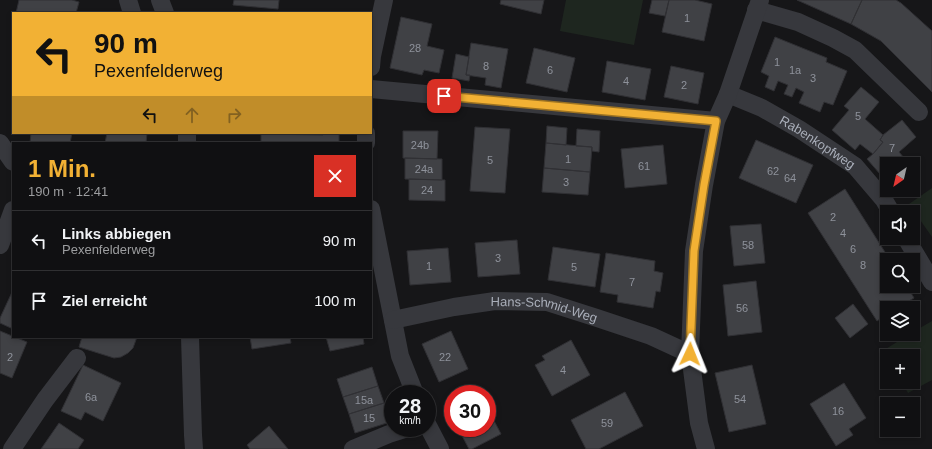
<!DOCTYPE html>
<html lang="de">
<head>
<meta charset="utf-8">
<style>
	body { margin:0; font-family:Helvetica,sans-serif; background:#1e1e20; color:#f1f3f6; height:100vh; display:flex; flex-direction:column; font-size:15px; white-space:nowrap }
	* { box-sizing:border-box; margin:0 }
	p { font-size:13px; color:#9c9d9f }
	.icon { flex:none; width:22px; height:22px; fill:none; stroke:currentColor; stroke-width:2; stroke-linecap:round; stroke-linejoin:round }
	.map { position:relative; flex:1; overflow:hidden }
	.sheet { position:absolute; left:12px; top:142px; width:360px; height:196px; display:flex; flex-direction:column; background:#101012; border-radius:0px; box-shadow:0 2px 6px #0003,0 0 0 1px #303032 }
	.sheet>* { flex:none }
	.banner { position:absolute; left:12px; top:12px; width:360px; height:122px; border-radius:0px; box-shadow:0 2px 6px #0003,0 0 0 1px #303032; background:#f2b134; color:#111; overflow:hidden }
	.needle { width:26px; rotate:214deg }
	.buttons { position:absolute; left:880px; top:157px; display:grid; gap:8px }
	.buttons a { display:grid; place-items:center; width:40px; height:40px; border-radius:0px; background:#101012; box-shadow:0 2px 6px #0003,0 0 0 1px #303032; font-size:20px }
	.speed { position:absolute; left:384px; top:385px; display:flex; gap:8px; font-size:20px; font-weight:700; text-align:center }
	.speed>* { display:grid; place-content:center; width:52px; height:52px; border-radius:50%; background:#101012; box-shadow:0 2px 6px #0003,0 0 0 1px #303032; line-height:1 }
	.speed small { font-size:10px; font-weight:400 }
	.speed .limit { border:6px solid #d22; background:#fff; color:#111 }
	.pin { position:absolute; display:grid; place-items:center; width:34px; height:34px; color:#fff; margin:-17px; border-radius:8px; box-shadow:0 2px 6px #0006 }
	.me { position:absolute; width:44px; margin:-22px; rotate:2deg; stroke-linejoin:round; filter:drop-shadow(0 0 3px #0008) }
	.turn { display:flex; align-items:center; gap:14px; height:84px; padding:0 16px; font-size:18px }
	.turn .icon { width:52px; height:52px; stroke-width:2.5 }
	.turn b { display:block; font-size:28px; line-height:34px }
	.lanes { display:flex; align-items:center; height:38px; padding:0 16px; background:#0003; justify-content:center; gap:20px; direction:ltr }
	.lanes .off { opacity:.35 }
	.round { display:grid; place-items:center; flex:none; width:42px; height:42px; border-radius:0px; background:#1e1e20 }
	.headline { display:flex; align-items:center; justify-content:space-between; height:68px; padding:0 16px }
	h1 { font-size:24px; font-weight:700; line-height:30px; color:#f2b134 }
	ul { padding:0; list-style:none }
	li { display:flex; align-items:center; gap:12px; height:60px; padding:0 16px; border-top:1px solid #303032 }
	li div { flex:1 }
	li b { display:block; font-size:15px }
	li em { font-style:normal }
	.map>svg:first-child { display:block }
	.green { fill:#1e261f }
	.building { fill:#404145; stroke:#303034 }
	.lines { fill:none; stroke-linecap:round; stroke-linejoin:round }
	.minor { stroke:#37383d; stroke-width:18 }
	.route-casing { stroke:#9d7322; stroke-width:10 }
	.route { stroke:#f2b134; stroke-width:7 }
	.labels { text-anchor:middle; stroke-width:3.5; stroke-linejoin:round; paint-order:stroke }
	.number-label { font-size:11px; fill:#8e929b }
	.street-label { font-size:13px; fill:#a8adb8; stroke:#111113 }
</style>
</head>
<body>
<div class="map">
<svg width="932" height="449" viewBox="0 0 932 449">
	<rect width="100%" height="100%" fill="#161618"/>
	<!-- green -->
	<path class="green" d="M566 0H643L634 45 560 31Z
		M932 188V237L909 204Z
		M932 321V380L908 393 902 382H913V356H888L884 350 910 334H913V332Z"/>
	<!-- building -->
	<path class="building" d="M19 0H72L79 2 76 13H16Z
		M234 0H279L278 9 233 5Z
		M501 0H544L541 14 500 4Z
		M652 0H669L665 16 649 13Z
		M669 0H695L712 4 704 41 662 32Z
		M797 0H862L851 24Z
		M862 0H896L901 3 932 31V92L881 41 851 24Z
		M401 17 432 24 427 46 444 50 439 73 424 70 422 75 390 68Z
		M775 37 827 58 826 62 847 71 833 105 824 102 820 112 799 103 804 92 796 88 792 97 784 94 788 85 778 81 774 91 765 87 769 76 761 72Z
		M471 43 508 49 501 88 485 85 486 78 466 75Z
		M534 48 575 58 567 92 526 83Z
		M456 54 469 57 466 75H470L469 81 452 78Z
		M607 61 651 69 645 100 602 92Z
		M671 66 704 73 698 104 664 97Z
		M861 87 879 102 865 119 883 135 880 140 883 142 873 154 860 144 855 150 832 130 849 110 844 106Z
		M902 120 916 137 899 152 909 164H887V182L867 159 873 154 883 142 880 140 883 135Z
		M547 126 567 128 566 145 546 143Z
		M475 127 510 129 505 193 470 191Z
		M577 129 600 131 599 152 592 151V147L576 146Z
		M403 131H438L437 159 403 158Z
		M31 133H72L70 143H30Z
		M107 133H147L146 143H105Z
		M323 133H339V143H261V134L323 135Z
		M756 140 813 165 796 203 739 178Z
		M546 143 592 147 590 172 544 168Z
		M663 145 667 184 625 188 621 149Z
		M405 158 442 159V180L405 179Z
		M544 168 590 172 588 195 542 192Z
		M409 179 445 180V201L409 200Z
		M845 189 890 260H887V286H907L914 298 897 308H887V314L877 321 808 213Z
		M761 224 765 263 734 266 730 226Z
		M517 240 520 274 478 277 475 243Z
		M553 247 600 254 595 287 548 280Z
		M448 248 451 282 410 285 407 251Z
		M606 253 655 261 654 271 663 273 660 292 656 291 653 308 617 302 618 295 600 292Z
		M756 281 762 332 728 336 723 285Z
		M13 290V329L0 323V318Z
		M853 304 868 324 850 338 835 318Z
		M0 331 27 342 12 378 0 373Z
		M451 331 468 369 439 382 422 344Z
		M82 337H137L133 348 128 353 121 357 114 358 79 347Z
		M250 337H290L291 343 252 349Z
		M326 337H363L364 344 330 351Z
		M571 340 590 375 552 396 535 365 545 360 542 356Z
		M83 365 121 383 103 421 85 412 81 420 61 411Z
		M752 365 766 424 729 432 715 373Z
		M372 367 378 386 343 397 337 379Z
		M844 383 866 418 849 429 853 435 836 446 810 404Z
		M378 386 384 403 349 414 343 397Z
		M625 392 643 426 599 449H586L571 420Z
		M384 403 390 422 355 433 349 414Z
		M490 413 501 434 472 449H469L459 430 462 428H487V415Z
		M59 423 84 440 78 449H41Z
		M269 426 288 449H250L247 445Z"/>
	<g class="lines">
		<!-- minor -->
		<g class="minor">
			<path d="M128 0 132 13"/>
			<path d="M160 0 165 13"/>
			<path d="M756 10 798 22 833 38 855 50 919 112"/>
			<path d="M371 67 372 56 384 0"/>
			<path d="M371 89 716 121"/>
			<path id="s1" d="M728 94 762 108 799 129 855 166 884 200 891 212"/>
			<path d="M187 133V143"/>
			<path d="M0 143 13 162"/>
			<path d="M366 143V133"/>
			<path d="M371 209 400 356 415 394"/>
			<path d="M906 238 932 282"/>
			<path d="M0 245 13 210"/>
			<path id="s2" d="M393 320 454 307 495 301 547 302 597 318 651 336 690 354"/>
			<path d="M190 337 193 435 194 449"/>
			<path d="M427 424 440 449"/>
			<path d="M12 449 45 400 77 358"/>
			<path d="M353 449 389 434 408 428"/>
			<path d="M706 449 699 423 690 354 694 251 704 185 716 121 728 94 760 0"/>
		</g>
	</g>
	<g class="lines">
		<!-- route casing -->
		<g class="route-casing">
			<path id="route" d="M444 96 716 121 704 185 694 251 690 354"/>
		</g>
		<!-- route -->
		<use href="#route" class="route"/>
	</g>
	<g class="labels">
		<!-- number labels -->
		<g class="number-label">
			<text x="687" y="22">1</text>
			<text x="415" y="52">28</text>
			<text x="777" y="66">1</text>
			<text x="486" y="70">8</text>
			<text x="550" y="74">6</text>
			<text x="795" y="74">1a</text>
			<text x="813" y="82">3</text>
			<text x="626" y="85">4</text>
			<text x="684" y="89">2</text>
			<text x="858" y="120">5</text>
			<text x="420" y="149">24b</text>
			<text x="892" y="152">7</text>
			<text x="568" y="163">1</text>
			<text x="490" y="164">5</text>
			<text x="644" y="170">61</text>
			<text x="424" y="173">24a</text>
			<text x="773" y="175">62</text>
			<text x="790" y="182">64</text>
			<text x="566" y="186">3</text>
			<text x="427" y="194">24</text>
			<text x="833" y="221">2</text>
			<text x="843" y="237">4</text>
			<text x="748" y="249">58</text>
			<text x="853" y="253">6</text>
			<text x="498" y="262">3</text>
			<text x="863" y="269">8</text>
			<text x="429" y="270">1</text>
			<text x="574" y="271">5</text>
			<text x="632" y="286">7</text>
			<text x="742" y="312">56</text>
			<text x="10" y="361">2</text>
			<text x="445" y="361">22</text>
			<text x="563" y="374">4</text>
			<text x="91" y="401">6a</text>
			<text x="740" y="403">54</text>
			<text x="364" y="404">15a</text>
			<text x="838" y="415">16</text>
			<text x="369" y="422">15</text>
			<text x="607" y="427">59</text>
		</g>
		<!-- street labels -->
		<g class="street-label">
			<text dy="5" stroke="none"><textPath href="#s1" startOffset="102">Rabenkopfweg</textPath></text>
			<text dy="5" stroke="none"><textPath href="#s2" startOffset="154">Hans-Schmid-Weg</textPath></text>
		</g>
	</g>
</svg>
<div class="buttons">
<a><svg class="needle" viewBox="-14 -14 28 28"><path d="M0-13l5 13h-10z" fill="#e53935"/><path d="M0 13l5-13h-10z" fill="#9c9d9f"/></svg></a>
<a><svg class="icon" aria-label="sound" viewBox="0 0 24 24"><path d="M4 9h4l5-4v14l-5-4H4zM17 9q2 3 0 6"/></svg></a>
<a><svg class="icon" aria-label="search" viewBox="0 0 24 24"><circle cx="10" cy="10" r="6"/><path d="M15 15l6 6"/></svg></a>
<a><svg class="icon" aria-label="layers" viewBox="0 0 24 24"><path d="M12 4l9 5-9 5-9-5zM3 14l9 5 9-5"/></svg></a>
<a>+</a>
<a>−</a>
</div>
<div class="speed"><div>28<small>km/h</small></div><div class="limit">30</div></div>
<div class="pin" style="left:444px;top:96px;background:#d93025"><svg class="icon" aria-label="arrive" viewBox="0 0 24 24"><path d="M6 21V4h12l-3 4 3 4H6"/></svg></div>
<svg class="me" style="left:690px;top:354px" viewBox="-20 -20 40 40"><path d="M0-17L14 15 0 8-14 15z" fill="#f2b134" stroke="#fff" stroke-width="4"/></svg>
<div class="banner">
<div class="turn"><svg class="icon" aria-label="left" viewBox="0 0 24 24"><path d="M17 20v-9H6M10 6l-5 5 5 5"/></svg><div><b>90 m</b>Pexenfelderweg</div></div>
<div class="lanes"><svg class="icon" aria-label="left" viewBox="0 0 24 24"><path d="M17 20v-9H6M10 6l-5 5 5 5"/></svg><svg class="icon off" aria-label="ahead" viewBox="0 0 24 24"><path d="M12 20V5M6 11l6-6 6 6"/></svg><svg class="icon off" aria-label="right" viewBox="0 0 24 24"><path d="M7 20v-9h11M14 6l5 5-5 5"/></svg></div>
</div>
<section class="sheet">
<div class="headline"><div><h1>1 Min.</h1><p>190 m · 12:41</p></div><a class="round" style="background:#d93025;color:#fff"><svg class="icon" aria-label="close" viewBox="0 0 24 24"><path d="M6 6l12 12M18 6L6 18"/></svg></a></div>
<ul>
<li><svg class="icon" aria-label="left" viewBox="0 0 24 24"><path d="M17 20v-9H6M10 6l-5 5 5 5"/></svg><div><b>Links abbiegen</b><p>Pexenfelderweg</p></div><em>90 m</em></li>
<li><svg class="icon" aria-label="arrive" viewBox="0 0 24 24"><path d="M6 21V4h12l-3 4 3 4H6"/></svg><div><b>Ziel erreicht</b></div><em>100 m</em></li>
</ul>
</section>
</div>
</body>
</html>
